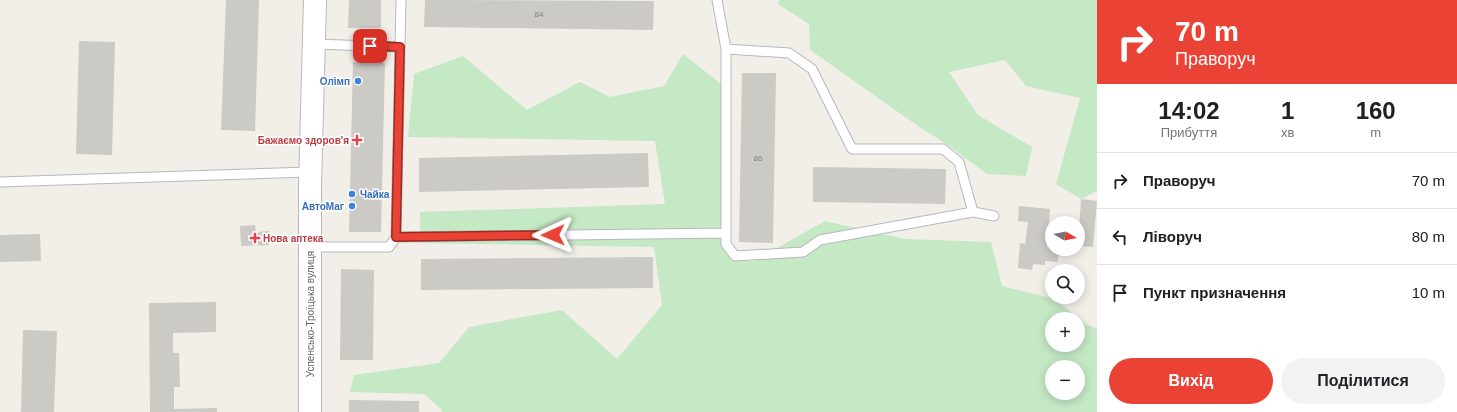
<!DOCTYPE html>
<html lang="uk">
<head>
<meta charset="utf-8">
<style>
	body { margin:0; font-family:Arial,sans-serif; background:#f2f2f2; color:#202124; height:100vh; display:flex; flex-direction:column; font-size:15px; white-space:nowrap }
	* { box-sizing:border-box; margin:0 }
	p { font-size:13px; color:#757577 }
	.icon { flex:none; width:22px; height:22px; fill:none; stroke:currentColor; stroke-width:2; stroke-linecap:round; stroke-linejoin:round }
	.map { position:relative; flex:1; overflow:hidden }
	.details { display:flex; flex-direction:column; background:#fff; width:360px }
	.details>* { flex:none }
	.guide { background:#ea4335; color:#fff; overflow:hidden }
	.needle { width:26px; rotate:100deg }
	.fabs { position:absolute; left:1045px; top:216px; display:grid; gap:8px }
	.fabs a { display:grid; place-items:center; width:40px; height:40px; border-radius:50%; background:#fff; box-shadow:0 2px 10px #0003; font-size:20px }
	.pin { position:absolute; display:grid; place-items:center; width:34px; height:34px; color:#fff; margin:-17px; border-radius:8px; box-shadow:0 2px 6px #0006 }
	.me { position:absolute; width:44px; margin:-22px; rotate:269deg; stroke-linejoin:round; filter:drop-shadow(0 0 3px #0008) }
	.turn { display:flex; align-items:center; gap:14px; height:84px; padding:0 12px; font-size:18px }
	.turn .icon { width:52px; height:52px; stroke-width:2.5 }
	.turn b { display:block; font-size:28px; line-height:34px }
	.eta { display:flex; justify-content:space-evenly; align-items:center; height:68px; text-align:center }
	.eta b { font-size:24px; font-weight:700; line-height:28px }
	.button { display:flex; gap:8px; margin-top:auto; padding:8px 12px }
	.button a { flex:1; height:46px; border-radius:24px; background:#ea4335; color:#fff; font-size:16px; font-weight:700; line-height:46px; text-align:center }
	.button a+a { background:#f2f2f2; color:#202124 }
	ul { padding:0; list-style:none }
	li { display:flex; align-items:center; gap:12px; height:56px; padding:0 12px; border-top:1px solid #e0e0e0 }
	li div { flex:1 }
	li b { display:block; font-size:15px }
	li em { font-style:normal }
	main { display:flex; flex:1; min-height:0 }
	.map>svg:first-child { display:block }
	.green { fill:#c5e8c5; fill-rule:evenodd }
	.building { fill:#cccac5 }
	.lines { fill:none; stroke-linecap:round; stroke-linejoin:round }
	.service-casing { stroke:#b5b8bc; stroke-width:11 }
	.secondary-casing { stroke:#b6babf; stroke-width:24 }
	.service { stroke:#fff; stroke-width:9 }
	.secondary { stroke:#fff; stroke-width:22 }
	.route-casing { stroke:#982c22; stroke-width:10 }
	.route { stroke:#ea4335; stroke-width:7 }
	.shop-dot { fill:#3f7fe0; stroke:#fff; stroke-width:1.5 }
	.health-dot { fill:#e0444e; stroke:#fff; stroke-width:1.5 }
	.labels { text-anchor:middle; stroke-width:3; stroke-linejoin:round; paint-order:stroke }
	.number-label { font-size:8px; fill:#7a7d7f }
	.shop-label { font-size:10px; font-weight:bold; fill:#366cbe; stroke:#fff; text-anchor:end }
	.health-label { font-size:10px; font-weight:bold; fill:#be3a42; stroke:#fff; text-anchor:end }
	.street-label { font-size:10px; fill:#5f6368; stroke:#fff }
</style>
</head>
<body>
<main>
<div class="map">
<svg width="1097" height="412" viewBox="0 0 1097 412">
	<rect width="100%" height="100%" fill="#f1efe8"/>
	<!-- green -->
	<path class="green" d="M779 0H1097V191L1081 199 1056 184 1080 98 1026 86 1005 60 949 72 978 115 1032 147 1026 176 987 174 951 147 918 126 810 50 809 24 778 4Z
		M683 54 726 88 728 250 752 262 825 221 905 239 991 242 1002 286 1055 299 1084 323 1097 329V412H442L441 409 424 394 350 392 354 375 439 363 469 327 562 310 617 359 662 305 654 247 420 243V212L665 204 655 141 408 137 414 74 463 56 527 110 580 82 610 97 664 86ZM1052 319H1078V345H1052ZM1052 367H1078V393H1052Z"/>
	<!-- building -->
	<path class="building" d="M226 0H259L255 131 221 130Z
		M349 0H381V28H348Z
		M425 0 654 1 653 30 424 27Z
		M79 41 115 42 112 155 76 154Z
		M353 62 385 63 381 232H349Z
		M742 73H776L773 243 739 242Z
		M648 153 649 187 419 192V158Z
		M813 167 946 169 945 204 813 202Z
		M1081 199 1097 201 1093 247 1078 246Z
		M1019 206 1050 209 1047 247H1052V249H1059L1058 262 1045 261V265L1033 264 1032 270 1018 268 1020 243 1025 244 1028 222 1018 221Z
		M255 225 256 232 269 231V245L241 246 240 226Z
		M40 234 41 261 0 262V235Z
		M653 257V288L421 290V259Z
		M341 269 374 270 373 360H340Z
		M216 302V332L173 333V353H179L180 387H174V409L217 408V412H150L149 303Z
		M23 330 57 331 54 412H21Z
		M349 400 419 401V412H349Z"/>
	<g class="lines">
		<!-- service casing -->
		<g class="service-casing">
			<path id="service" d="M717 0 726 49V244L735 256 803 252 820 240 973 212 994 216
				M314 44 400 47
				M726 49 789 53 812 69 852 149H943L959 162 973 212
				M0 182 310 172
				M396 237 726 233
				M310 247H389L396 237 401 0"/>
		</g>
		<!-- secondary casing -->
		<g class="secondary-casing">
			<path id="secondary" d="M310 412V186L315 0"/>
		</g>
		<!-- service -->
		<use href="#service" class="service"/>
		<!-- secondary -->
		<use href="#secondary" class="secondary"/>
	</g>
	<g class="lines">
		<!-- route casing -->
		<g class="route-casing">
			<path id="route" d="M370 46 400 47 396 237 553 235"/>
		</g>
		<!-- route -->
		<use href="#route" class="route"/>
	</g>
	<!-- markers -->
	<g class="shop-dot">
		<circle cx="358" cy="81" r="4"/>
		<circle cx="352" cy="194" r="4"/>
		<circle cx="352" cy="206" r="4"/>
	</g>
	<g class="health-dot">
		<path d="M355 134h4v4h4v4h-4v4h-4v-4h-4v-4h4z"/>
		<path d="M253 232h4v4h4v4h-4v4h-4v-4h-4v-4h4z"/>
	</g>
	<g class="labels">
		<!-- number labels -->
		<g class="number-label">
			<text x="539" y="17">84</text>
			<text x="758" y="161">86</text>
		</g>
		<!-- shop labels -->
		<g class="shop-label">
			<text x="350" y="85">Олімп</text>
			<text x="360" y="198" text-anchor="start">Чайка</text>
			<text x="344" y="210">АвтоМаг</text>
		</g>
		<!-- health labels -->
		<g class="health-label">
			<text x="349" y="144">Бажаємо здоров'я</text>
			<text x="263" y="242" text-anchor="start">Нова аптека</text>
		</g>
		<!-- street labels -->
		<g class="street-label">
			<text transform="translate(310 314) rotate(-90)" y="4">Успенсько-Троїцька вулиця</text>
		</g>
	</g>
</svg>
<div class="fabs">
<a><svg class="needle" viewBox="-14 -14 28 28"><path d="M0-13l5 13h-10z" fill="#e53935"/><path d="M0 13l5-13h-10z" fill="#757577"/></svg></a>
<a><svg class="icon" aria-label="search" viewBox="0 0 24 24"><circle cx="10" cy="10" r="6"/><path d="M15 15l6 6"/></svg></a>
<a>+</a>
<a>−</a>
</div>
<div class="pin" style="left:370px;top:46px;background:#d93025"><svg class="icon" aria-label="arrive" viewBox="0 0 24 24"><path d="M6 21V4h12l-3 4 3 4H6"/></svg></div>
<svg class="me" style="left:553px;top:235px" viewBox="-20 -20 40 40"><path d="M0-17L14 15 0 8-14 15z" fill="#ea4335" stroke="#fff" stroke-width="4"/></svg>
</div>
<section class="details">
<div class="guide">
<div class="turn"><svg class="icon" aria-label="right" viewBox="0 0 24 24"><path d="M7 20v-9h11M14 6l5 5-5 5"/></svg><div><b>70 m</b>Праворуч</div></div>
</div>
<div class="eta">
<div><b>14:02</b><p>Прибуття</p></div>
<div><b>1</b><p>хв</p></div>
<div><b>160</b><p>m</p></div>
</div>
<ul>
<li><svg class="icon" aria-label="right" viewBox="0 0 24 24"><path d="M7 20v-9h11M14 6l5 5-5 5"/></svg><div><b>Праворуч</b></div><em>70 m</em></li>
<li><svg class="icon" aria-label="left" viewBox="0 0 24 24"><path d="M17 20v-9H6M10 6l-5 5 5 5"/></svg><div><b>Ліворуч</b></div><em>80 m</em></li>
<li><svg class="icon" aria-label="arrive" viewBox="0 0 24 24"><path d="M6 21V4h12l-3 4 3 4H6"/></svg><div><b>Пункт призначення</b></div><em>10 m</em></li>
</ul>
<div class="button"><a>Вихід</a><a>Поділитися</a></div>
</section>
</main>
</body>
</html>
